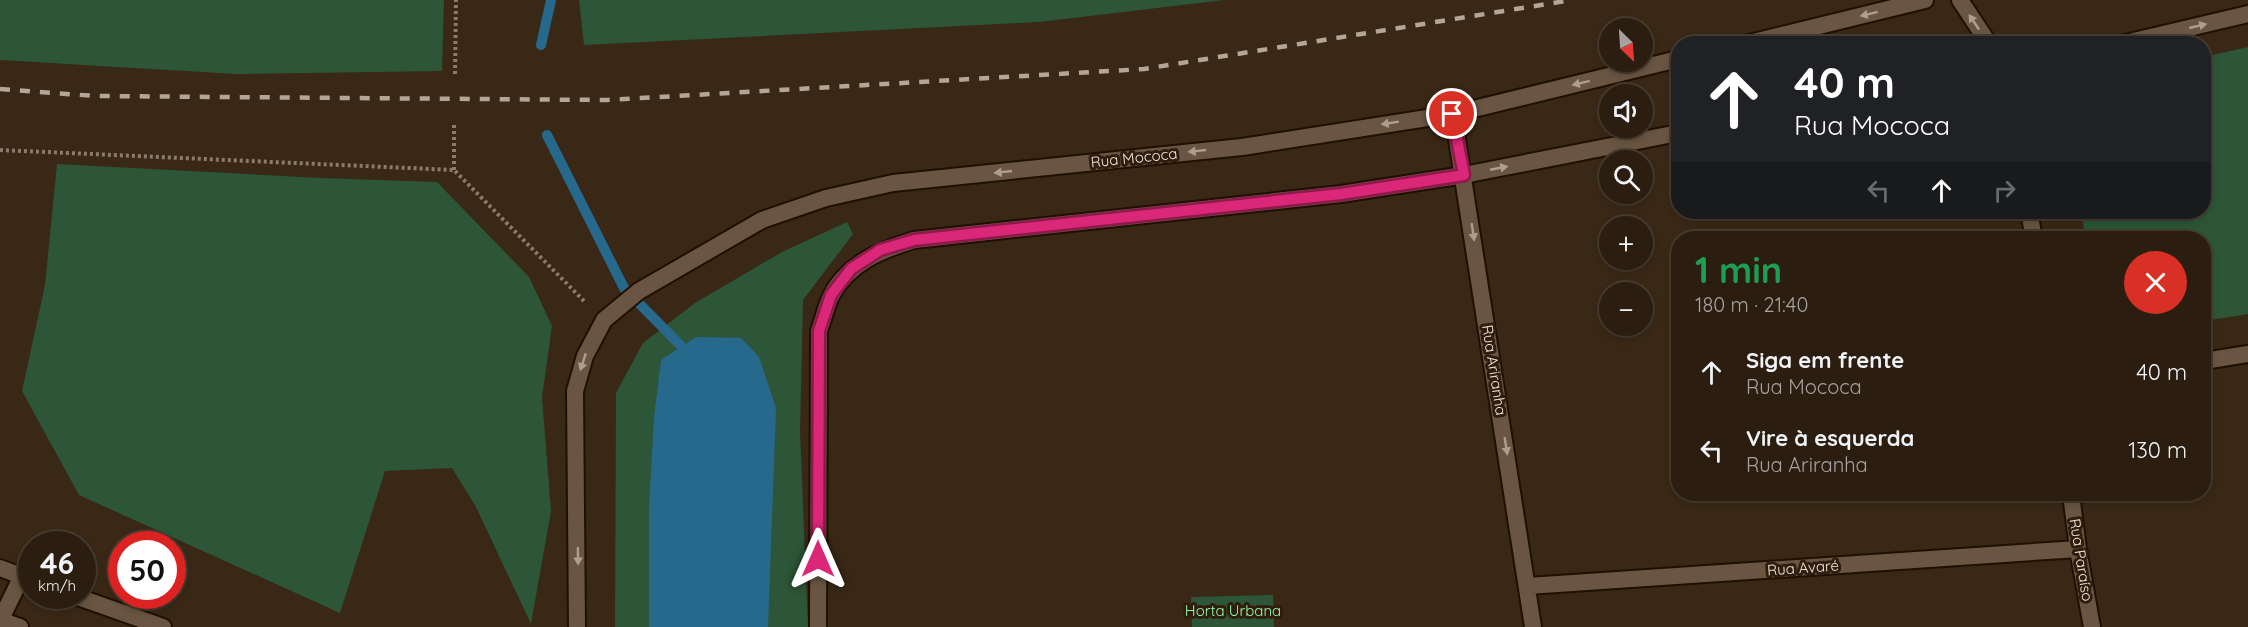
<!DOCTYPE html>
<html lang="pt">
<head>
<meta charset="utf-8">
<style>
	body { margin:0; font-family:Quicksand,sans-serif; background:#372b1e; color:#f1f3f6; height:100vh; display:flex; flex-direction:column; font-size:22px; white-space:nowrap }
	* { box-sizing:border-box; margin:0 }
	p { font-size:20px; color:#a6a29f }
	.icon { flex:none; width:33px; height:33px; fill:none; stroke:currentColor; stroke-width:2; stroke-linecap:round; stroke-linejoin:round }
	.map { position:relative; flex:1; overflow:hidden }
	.side { position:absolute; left:1671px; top:231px; width:540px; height:270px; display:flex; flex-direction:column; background:#2b1e10; border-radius:24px; box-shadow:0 3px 9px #0003,0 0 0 2px #473c30 }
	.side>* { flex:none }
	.hud { position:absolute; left:1671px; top:36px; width:540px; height:183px; border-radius:24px; box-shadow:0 3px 9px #0003,0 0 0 2px #473c30; background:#202124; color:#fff; overflow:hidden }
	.needle { width:39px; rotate:155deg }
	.buttons { position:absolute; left:1599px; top:18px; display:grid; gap:12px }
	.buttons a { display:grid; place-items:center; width:54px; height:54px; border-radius:50%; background:#2b1e10; box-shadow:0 3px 9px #0003,0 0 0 2px #473c30; font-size:30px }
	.speed { position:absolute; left:18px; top:531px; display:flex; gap:12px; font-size:30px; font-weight:700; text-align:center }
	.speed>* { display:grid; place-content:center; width:78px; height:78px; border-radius:50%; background:#2b1e10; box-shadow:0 3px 9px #0003,0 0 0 2px #473c30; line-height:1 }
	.speed small { font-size:15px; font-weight:400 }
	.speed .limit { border:9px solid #d22; background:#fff; color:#111 }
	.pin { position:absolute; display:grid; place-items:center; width:51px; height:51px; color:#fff; margin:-26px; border:3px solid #fff; border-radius:50%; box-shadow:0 2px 6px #0007 }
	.me { position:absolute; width:66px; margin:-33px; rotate:0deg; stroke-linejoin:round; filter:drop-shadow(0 0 4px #0008) }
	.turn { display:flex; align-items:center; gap:21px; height:126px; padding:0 24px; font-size:27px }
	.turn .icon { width:78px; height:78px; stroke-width:2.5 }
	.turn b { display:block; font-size:42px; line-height:51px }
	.lanes { display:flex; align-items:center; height:57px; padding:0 24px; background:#0003; justify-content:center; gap:30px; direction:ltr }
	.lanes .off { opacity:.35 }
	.round { display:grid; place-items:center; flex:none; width:63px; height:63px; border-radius:32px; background:#372b1e }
	.overview { display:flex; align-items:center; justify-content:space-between; height:102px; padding:0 24px }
	h1 { font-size:36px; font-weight:700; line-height:45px; color:#1e9e55 }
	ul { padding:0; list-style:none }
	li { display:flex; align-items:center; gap:18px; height:78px; padding:0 24px }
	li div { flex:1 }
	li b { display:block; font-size:22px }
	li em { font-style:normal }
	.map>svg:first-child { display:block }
	.green { fill:#2c5637 }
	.water { fill:#27698d }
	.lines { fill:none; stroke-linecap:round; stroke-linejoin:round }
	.stream { stroke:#27698d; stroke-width:10 }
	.minor-casing { stroke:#201002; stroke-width:20 }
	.secondary-casing { stroke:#201002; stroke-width:20 }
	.path { stroke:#8a7b6c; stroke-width:4; stroke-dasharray:3 3; stroke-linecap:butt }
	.minor { stroke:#695542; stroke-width:16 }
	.secondary { stroke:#695542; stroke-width:16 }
	.rail { stroke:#b3a698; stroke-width:4.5; stroke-dasharray:10 10; stroke-linecap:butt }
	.oneway { fill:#ae9e8e }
	.route-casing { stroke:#8e194d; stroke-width:15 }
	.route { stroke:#db2777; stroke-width:10 }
	.labels { text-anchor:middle; stroke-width:6; stroke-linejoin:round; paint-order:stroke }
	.street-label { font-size:15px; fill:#f2e6db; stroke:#2f1e0d }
	.park-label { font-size:15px; fill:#94f7ac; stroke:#2f1e0d }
</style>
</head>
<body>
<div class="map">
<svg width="2248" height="627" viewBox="0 0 2248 627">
	<rect width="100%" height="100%" fill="#392816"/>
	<!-- green -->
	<path class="green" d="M0 0H444L442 71 236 74 0 60Z
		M579 0H1224L1039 22 584 45Z
		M2248 47V314L2204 321V238H2085L2082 212H2204V57Z
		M57 164 320 178 437 182 529 277 552 326 542 397 551 511 531 624 476 507 452 468 385 471 340 613 79 495 22 391 45 285Z
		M847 222 853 234 803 300 800 431 808 627H615L616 393 643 343 695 303 782 252Z
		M1273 595 1274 627H1192L1191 597Z"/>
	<!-- water -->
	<path class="water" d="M696 337 741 338 759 357 776 408 768 627H649V508L654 418 661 360Z"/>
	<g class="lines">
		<!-- stream -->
		<path class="stream" d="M541 45 551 0
			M547 135 624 288 687 352 689 358"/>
		<!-- minor casing -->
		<g class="minor-casing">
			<path id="minor" d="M1960 0 1989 44
				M1453 114 1533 627
				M2029 212 2034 238
				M2204 361 2248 354
				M2071 494 2078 549 2092 627
				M1528 586 2078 549
				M0 621 22 576"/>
		</g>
		<!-- secondary casing -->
		<g class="secondary-casing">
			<path id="secondary" d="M1745 44 1925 0
				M2121 44 2248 14
				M0 568 32 580
				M75 596 163 627
				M0 620 20 627
				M577 627 575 391 585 356 604 320 639 291 762 220 826 198 893 183 1242 147 1453 114 1678 59
				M818 627 819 331C823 320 826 307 831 296 848 263 881 250 914 240L1341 194 1464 175 1678 133"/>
		</g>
		<!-- path -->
		<path class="path" d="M455 74 456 0
			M0 150 454 170 586 303
			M454 170V123"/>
		<!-- minor -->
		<use href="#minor" class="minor"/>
		<!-- secondary -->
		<use href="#secondary" class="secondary"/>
		<!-- rail -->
		<path class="rail" d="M0 89 95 96 607 100 1144 69 1572 0"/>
	</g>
	<!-- one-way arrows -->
	<defs><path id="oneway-solid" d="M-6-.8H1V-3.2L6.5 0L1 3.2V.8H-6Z" transform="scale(1.5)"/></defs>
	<g class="oneway">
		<use href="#oneway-solid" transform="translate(1869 14) rotate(166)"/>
		<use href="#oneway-solid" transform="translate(1974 22) rotate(-124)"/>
		<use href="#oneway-solid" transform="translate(2198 26) rotate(-13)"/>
		<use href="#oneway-solid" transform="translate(1581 83) rotate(166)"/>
		<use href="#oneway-solid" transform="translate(1390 123) rotate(171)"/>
		<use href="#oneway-solid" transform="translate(1197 151) rotate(174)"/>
		<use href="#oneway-solid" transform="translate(1499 168) rotate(-11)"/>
		<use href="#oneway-solid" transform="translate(1003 172) rotate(174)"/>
		<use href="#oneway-solid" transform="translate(1473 232) rotate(81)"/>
		<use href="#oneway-solid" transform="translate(583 362) rotate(108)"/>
		<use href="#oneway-solid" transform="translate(1506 446) rotate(81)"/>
		<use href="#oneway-solid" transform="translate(578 556) rotate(89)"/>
	</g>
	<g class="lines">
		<!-- route casing -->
		<g class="route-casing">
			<path id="route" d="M818 559 819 331 831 295 851 269 880 250 914 240 1341 194 1464 175 1452 114"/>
		</g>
		<!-- route -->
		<use href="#route" class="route"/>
	</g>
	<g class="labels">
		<!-- street labels -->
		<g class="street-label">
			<text transform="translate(1134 158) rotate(-6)" y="5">Rua Mococa</text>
			<text transform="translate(1494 370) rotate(81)" y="5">Rua Ariranha</text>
			<text transform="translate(2081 560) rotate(81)" y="5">Rua Paraíso</text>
			<text transform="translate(1803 568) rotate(-4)" y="5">Rua Avaré</text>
		</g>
		<!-- park labels -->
		<g class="park-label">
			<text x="1233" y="616">Horta Urbana</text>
		</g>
	</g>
</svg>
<div class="buttons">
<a><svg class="needle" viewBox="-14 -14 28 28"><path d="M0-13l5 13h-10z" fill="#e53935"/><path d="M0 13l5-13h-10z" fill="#a6a29f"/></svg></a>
<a><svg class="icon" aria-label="sound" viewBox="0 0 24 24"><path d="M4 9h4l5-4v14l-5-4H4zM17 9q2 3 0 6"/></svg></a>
<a><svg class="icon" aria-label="search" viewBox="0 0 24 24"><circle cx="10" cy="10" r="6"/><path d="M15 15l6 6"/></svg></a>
<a>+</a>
<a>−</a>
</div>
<div class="speed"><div>46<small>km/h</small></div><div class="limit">50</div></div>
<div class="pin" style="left:1452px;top:114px;background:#d93025"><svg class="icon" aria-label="arrive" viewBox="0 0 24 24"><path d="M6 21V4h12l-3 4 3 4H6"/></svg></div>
<svg class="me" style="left:818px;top:559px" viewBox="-20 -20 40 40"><path d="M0-17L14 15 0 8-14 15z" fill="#db2777" stroke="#fff" stroke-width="4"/></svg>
<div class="hud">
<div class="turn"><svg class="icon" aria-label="ahead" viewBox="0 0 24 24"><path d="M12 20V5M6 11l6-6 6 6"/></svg><div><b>40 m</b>Rua Mococa</div></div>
<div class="lanes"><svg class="icon off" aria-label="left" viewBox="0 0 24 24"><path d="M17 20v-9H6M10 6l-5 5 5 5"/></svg><svg class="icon" aria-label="ahead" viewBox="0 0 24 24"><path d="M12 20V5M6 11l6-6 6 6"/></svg><svg class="icon off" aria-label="right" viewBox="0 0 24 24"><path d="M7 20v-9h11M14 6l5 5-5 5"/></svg></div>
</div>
<section class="side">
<div class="overview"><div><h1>1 min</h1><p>180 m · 21:40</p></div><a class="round" style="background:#d93025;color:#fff"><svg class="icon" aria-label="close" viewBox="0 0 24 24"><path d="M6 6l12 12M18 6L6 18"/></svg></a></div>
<ul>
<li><svg class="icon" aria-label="ahead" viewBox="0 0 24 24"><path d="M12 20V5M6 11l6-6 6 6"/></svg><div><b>Siga em frente</b><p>Rua Mococa</p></div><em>40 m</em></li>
<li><svg class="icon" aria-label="left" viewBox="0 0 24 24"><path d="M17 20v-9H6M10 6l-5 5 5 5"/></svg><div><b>Vire à esquerda</b><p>Rua Ariranha</p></div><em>130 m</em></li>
</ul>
</section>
</div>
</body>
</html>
